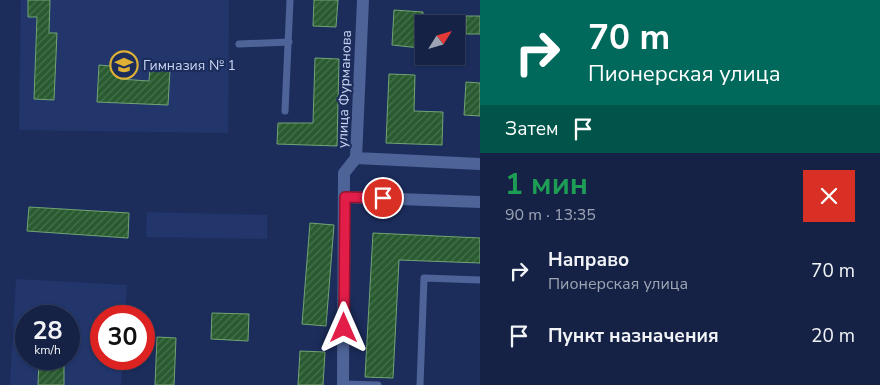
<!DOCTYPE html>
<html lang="ru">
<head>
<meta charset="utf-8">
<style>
	body { margin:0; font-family:"Nunito Sans",sans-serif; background:#222f50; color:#f1f3f6; height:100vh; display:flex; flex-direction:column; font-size:19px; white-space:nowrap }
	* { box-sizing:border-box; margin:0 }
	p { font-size:16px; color:#9da4b3 }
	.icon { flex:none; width:28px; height:28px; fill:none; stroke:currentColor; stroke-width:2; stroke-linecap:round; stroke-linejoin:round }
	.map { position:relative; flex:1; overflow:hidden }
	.side { display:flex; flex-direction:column; background:#152245; width:400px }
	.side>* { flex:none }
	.hud { background:#00695c; color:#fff; overflow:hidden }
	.needle { width:32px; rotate:53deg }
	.tools { position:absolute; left:415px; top:15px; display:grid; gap:10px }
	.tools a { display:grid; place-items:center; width:50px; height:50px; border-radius:0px; background:#152245; box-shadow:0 1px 4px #0004,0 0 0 1px #343f5e; font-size:25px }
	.speed { position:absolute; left:15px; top:305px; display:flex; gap:10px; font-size:25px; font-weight:700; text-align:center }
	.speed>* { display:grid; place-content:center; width:65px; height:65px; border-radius:50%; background:#152245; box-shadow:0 1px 4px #0004,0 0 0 1px #343f5e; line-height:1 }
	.speed small { font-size:12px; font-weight:400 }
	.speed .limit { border:8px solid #d22; background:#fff; color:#111 }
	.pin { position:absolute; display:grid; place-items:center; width:42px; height:42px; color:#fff; margin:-21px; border:2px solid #fff; border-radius:50%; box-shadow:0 1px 5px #0007 }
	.me { position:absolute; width:55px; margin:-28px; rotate:0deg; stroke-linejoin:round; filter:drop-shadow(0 0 4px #0008) }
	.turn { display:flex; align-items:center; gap:18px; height:105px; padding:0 25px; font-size:22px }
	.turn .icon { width:65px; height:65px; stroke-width:2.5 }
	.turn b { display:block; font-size:35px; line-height:42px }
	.then { display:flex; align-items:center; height:48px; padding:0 25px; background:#0003; gap:10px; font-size:19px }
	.round { display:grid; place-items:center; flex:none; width:52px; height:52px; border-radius:0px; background:#222f50 }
	.overview { display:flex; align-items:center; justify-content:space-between; height:85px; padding:0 25px }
	h1 { font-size:30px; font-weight:700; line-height:38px; color:#1e9e55 }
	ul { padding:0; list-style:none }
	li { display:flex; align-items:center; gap:15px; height:65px; padding:0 25px }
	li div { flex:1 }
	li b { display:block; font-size:19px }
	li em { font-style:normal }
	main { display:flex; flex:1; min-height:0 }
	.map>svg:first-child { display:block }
	.built { fill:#22366c; fill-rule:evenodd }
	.building { fill:url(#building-hatch); stroke:#71a475 }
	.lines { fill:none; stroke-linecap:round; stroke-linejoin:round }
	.lane { stroke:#4e6397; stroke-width:7 }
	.street { stroke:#4e6397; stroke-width:12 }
	.route-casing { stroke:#92132f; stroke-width:12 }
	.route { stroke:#e11d48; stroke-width:9 }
	.labels { text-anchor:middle; stroke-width:4.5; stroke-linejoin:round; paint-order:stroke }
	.poi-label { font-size:14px; fill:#c8d5f3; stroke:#1c2d5c; text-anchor:start }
	.street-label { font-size:14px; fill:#c8d5f3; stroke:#1c2d5c }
</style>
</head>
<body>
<main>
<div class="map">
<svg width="480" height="385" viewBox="0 0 480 385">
	<defs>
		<pattern id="building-hatch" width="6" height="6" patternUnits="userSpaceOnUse" patternTransform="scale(1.25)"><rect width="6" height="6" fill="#2a5b30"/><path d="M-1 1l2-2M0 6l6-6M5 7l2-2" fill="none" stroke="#47724e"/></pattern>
	</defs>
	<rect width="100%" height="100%" fill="#1c2d5c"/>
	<!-- built -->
	<path class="built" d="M21 0H229L228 133 19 130Z
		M147 212 267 215V239L146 237Z
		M16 279 127 285 125 316H101V359H123L121 385H10ZM26 316H69V359H26Z"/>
	<!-- building -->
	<path class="building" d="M28 0H50L49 33H57L54 100 34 99 37 17H28Z
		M314 0H338L336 27 313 26Z
		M394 10 423 12 420 48 392 45Z
		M466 16H480V34H466Z
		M315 58 339 59 337 146 277 144 278 123H313Z
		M99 65 121 67 120 79 149 81 150 68 170 69 168 105 97 102Z
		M389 74 415 75 414 111 443 112 442 145 386 143Z
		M466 82 480 83V116L464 115Z
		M29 207 129 213 128 238 27 231Z
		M310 223 334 225 326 326 302 324Z
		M373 233 480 238V263L399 260 393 378 365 377Z
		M212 313 249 314 248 341 211 339Z
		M157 337 176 338 174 385H155Z
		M300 351 325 352 323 385H298Z
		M39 359H64V385H38Z"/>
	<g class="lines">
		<!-- lane -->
		<path class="lane" d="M239 44 289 42
			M285 111 290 0
			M343 384 378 385
			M420 385 424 278 480 280"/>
		<!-- street -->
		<path class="street" d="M356 158 480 164
			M345 197 480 202
			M343 385 344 173 356 158 363 0"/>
	</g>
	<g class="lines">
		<!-- route casing -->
		<g class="route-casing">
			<path id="route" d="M344 328 345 197 383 198"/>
		</g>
		<!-- route -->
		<use href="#route" class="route"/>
	</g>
	<!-- icons -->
	<defs>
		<g id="school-ring" transform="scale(1.4375)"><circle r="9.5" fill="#1c2d5c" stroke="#e0b034" stroke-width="1.5"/><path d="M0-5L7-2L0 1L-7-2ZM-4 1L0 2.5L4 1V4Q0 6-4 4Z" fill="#e0b034"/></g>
	</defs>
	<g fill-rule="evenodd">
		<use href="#school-ring" x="124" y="65"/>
	</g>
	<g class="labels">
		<!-- poi labels -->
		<g class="poi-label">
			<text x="143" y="70">Гимназия № 1</text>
		</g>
		<!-- street labels -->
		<g class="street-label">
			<text transform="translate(344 89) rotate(-88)" y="5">улица Фурманова</text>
		</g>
	</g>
</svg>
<div class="tools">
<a><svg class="needle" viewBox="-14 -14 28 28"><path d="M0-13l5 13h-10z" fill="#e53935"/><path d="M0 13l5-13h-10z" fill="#9da4b3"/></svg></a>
</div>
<div class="speed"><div>28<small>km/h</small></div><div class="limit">30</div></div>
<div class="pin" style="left:383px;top:198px;background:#d93025"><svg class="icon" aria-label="arrive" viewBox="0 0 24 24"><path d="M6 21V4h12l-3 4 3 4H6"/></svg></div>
<svg class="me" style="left:344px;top:328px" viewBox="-20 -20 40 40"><path d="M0-17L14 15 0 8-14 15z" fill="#e11d48" stroke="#fff" stroke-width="4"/></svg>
</div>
<section class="side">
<div class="hud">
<div class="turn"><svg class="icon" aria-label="right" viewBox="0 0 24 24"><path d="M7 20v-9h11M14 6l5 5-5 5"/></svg><div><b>70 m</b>Пионерская улица</div></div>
<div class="then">Затем<svg class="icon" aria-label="arrive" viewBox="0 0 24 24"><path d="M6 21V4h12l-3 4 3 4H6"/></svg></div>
</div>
<div class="overview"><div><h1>1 мин</h1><p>90 m · 13:35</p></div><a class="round" style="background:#d93025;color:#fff"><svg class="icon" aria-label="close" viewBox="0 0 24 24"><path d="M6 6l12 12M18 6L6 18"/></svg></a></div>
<ul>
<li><svg class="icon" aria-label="right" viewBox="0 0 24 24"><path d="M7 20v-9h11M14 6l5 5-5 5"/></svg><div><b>Направо</b><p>Пионерская улица</p></div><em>70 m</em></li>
<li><svg class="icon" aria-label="arrive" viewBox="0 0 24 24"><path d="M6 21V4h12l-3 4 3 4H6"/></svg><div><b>Пункт назначения</b></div><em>20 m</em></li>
</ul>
</section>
</main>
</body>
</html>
